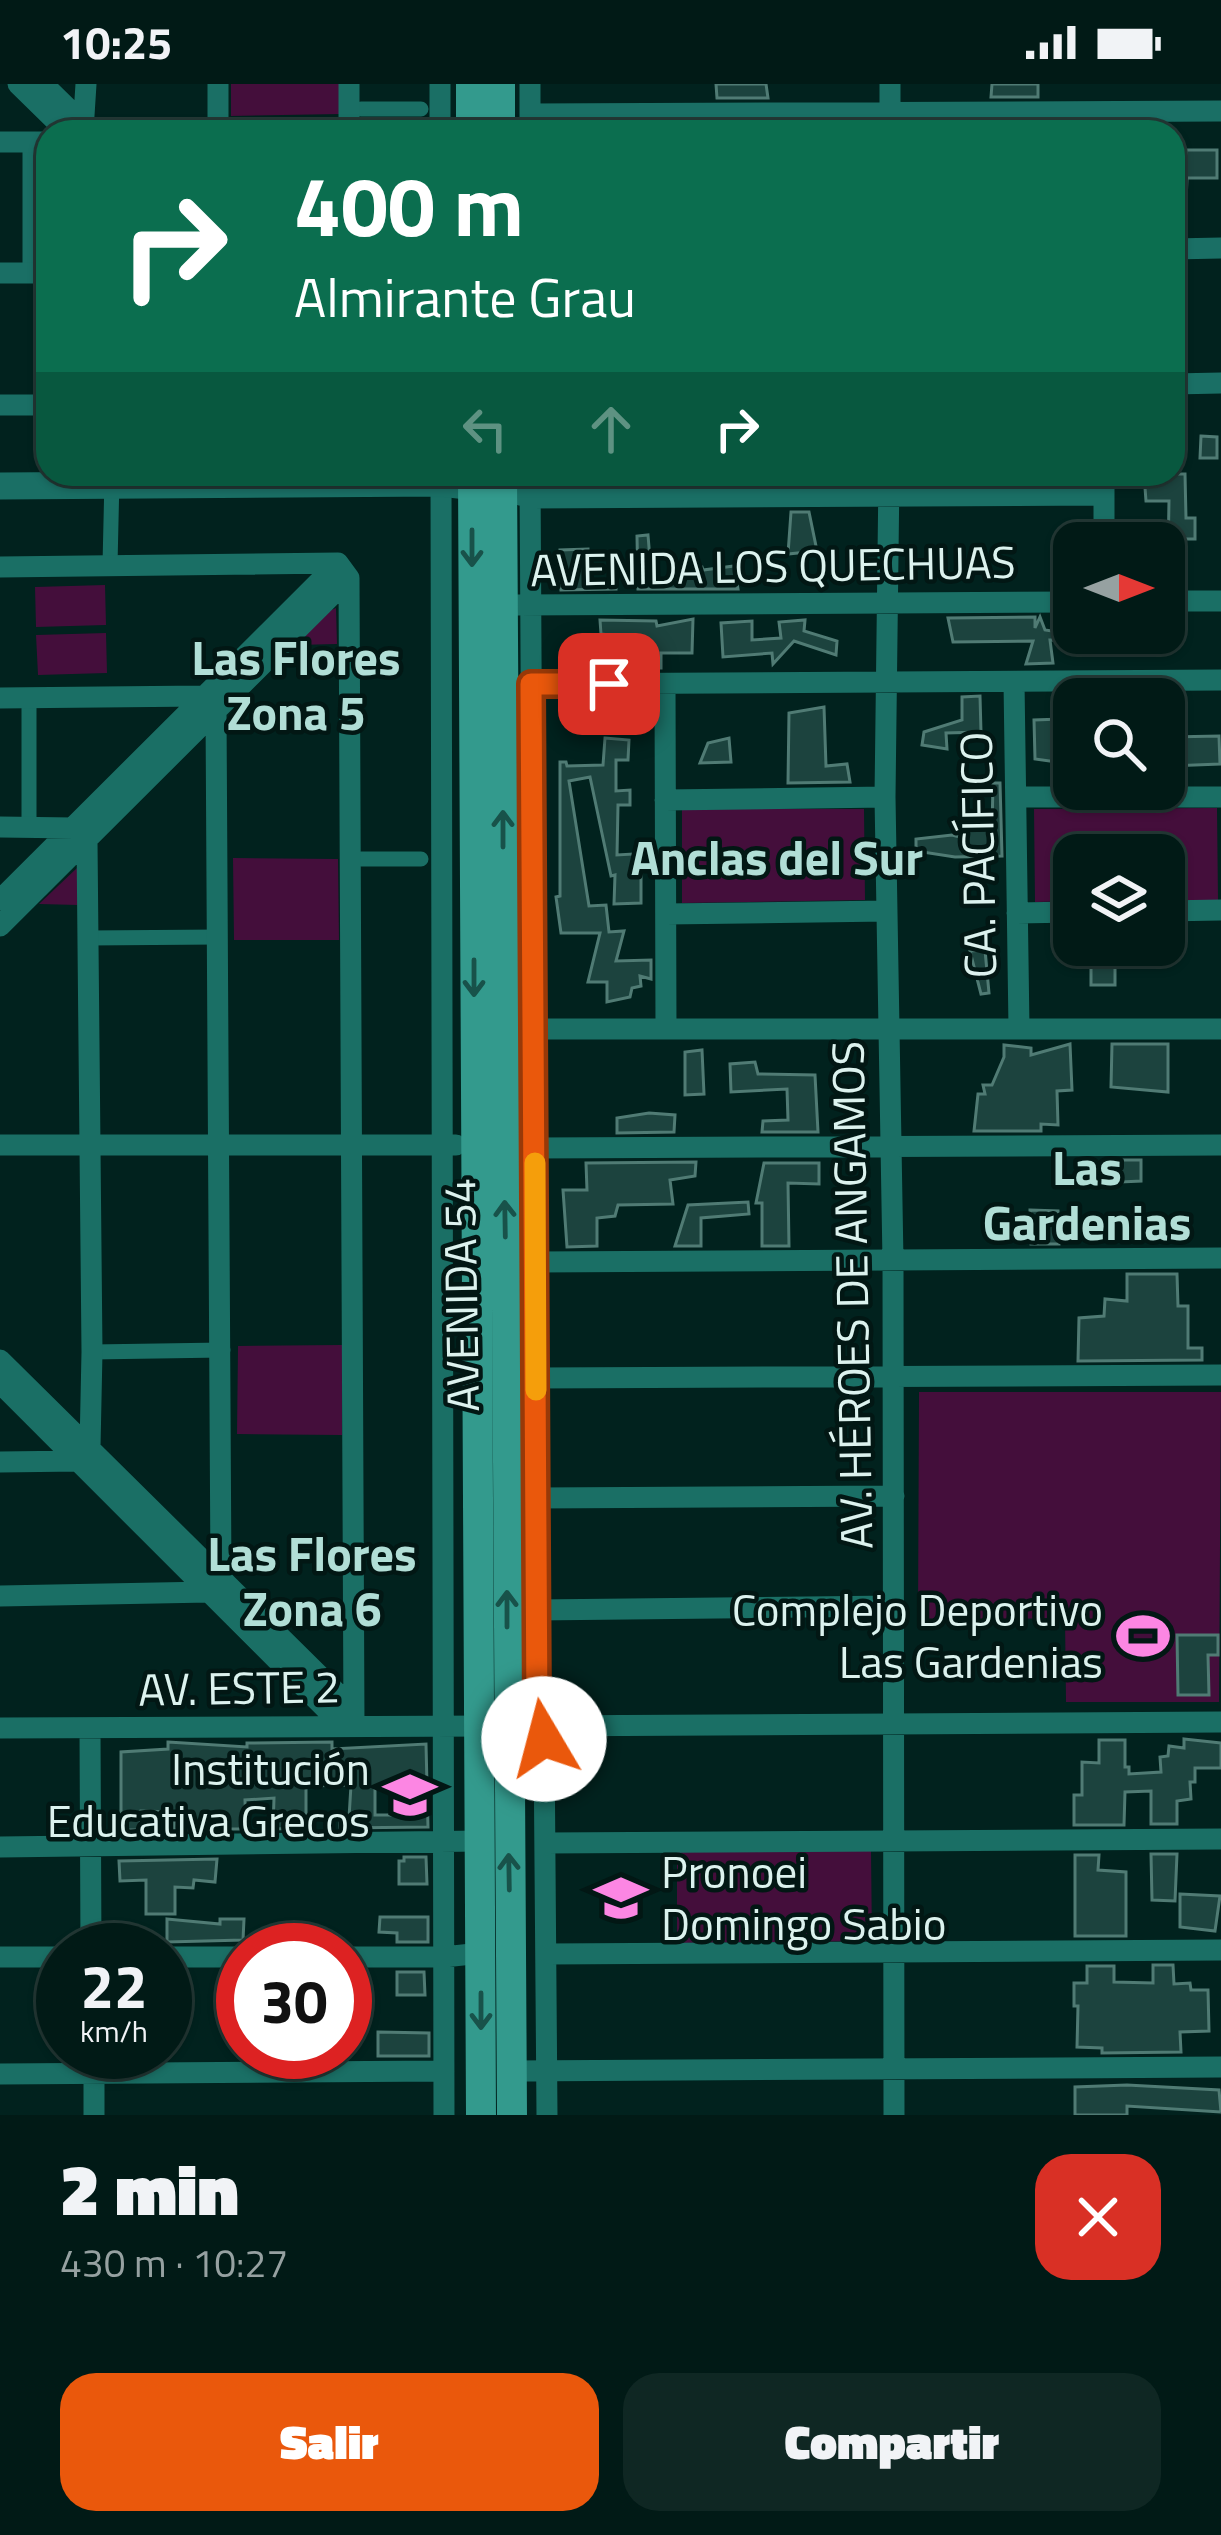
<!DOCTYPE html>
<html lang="es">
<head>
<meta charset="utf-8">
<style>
	body { margin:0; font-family:"Titillium Web",sans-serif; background:#0f2723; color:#f1f3f6; height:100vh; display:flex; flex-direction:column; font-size:45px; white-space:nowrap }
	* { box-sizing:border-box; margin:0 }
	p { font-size:39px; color:#96a1a1 }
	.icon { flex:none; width:66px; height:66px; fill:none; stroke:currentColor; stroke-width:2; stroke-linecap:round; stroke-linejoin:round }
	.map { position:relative; height:2031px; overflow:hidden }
	.drawer { display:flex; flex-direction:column; background:#011a16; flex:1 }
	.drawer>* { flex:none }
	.top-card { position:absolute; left:36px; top:36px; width:1149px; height:366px; border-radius:36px; box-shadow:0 3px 9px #0004,0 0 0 3px #233835; background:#0b6e4f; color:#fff; overflow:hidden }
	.needle { width:78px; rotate:90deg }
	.fabs { position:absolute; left:1053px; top:438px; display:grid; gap:24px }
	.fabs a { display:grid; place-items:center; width:132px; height:132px; border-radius:24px; background:#011a16; box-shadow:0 3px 9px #0004,0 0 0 3px #233835; font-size:60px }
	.speed { position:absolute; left:36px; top:1839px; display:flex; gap:24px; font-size:60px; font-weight:700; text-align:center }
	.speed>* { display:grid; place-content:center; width:156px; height:156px; border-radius:50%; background:#011a16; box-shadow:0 3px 9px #0004,0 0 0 3px #233835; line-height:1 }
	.speed small { font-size:30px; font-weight:400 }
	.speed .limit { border:18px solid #d22; background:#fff; color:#111 }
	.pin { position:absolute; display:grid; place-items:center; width:102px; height:102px; color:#fff; margin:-51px; border-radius:24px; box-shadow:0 6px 18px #0006 }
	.me { position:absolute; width:132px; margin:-66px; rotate:352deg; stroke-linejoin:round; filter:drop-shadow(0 0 9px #0008) }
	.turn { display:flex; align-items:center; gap:42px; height:252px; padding:0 60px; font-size:54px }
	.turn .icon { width:156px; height:156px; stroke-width:2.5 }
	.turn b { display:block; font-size:84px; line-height:102px }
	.lanes { display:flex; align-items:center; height:114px; padding:0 60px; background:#0003; justify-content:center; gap:60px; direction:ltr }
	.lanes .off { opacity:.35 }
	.round { display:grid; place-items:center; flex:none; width:126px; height:126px; border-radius:36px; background:#0f2723 }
	.summary { display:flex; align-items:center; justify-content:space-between; height:204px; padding:0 60px }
	h1 { font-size:72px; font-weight:800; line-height:90px }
	.action { display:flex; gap:24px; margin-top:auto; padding:24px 60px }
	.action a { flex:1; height:138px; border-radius:36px; background:#ea580c; color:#fff; font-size:48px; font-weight:800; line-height:138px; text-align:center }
	.action a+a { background:#0f2723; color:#f1f3f6 }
	.status { display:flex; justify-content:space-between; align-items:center; height:84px; padding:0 60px; background:#011a16; direction:ltr }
	.status svg { height:33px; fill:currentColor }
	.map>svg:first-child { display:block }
	.green { fill:#440e3b }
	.building { fill:#1c433e; stroke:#507b74; stroke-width:3; fill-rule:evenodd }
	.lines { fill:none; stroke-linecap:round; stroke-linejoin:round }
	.pedestrian { stroke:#1a6f65; stroke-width:15 }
	.minor { stroke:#1a6f65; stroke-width:21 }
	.tertiary { stroke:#1a6f65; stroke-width:27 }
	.secondary { stroke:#339a8d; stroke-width:30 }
	.oneway { stroke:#18524a }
	.route-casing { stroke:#983908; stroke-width:30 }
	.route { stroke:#ea580c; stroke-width:21 }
	.slow { stroke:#f59e0b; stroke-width:21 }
	.labels { text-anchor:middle; stroke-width:9; stroke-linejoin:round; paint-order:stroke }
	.street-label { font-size:45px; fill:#dcf2ee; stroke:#021714 }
	.poi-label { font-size:45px; fill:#dcf2ee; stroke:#021714; text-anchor:end }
	.neighbourhood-label { font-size:48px; font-weight:bold; fill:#b1ded6; stroke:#021714 }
</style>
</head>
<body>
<div class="status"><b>10:25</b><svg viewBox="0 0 49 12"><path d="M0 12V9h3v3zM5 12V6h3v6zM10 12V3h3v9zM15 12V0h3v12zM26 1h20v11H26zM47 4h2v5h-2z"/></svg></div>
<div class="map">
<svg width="1221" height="2031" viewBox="0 0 1221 2031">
	<rect width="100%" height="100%" fill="#01221e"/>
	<!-- green -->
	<path class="green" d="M231 0H342V30L231 32Z
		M914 40H987V48H914Z
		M704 43H867V48H704Z
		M912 390H1091V400L912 399Z
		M105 501 106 541 36 543 35 503Z
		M336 524 337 560 296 561 329 527Z
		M106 549 107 589 38 591 36 551Z
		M1217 724 1218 816H1164V771H1074V817L1035 818 1034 725Z
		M682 725H864L865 816 682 819Z
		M233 774 338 775 339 856H234Z
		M77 784 78 821 39 820Z
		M342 1261V1351L237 1350 238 1262Z
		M919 1308H1221L1219 1618H1066L1065 1534 918 1536Z
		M871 1766 872 1857 677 1859V1768Z"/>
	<!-- building -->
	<path class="building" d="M716 0H766L768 14H717Z
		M992 0H1038V13H991Z
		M1186 66H1217V94H1187L1185 142H1173V92H1186Z
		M1201 352 1217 353V374H1200Z
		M1144 390H1185L1186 434H1195V455H1185V473H1168L1169 417H1146Z
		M791 428H809L817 467 788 470Z
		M648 451 652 500 679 495V482L702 483 703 486 734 482 738 505H638L637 452Z
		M588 465 589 499 616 501V505L561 506 560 466Z
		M1035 533V544L1040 533 1045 546 1065 549V556H1050L1053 579 1026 580 1033 557 953 558 948 534Z
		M693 535 692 569H661V584H638L637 554 601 550 600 536 656 537 657 542Z
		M805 536 804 547 837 557 836 571 794 557 773 580 772 569 723 573 721 539 752 537V556L781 554 779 538Z
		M980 612 981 648 946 649 947 665 922 661 924 648 962 636V613Z
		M824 623 826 682 847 680 850 698 788 699 789 629Z
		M1061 635 1064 679 1035 675 1034 636Z
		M1219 652 1220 680 1170 682V653Z
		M605 654 629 656 628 676H616V707L630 706V721H618L617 771 650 769 651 786 641 788V819L614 820 615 791 611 792 590 693 569 697 589 822 606 821 609 848 624 847 616 877 651 876V895L640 892 641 902 632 904 630 913 607 918V898H588L600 849H561L556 813 560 812V678H566L567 682 603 681Z
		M729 654 731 678 700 679 708 659Z
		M993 699H1000L1002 772 955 773 916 767V755L952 751 964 754V746L992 745Z
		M985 866 989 909 981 910 970 867Z
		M1091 882H1115V901H1091Z
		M1070 960 1072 1006 1057 1007 1058 1041 1041 1040V1047H974L978 1010H985L983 1001H992L1004 973V961L1031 964V971Z
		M1112 960H1168V1008L1111 1003Z
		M702 966 704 1010 685 1011V968Z
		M755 978 758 990 815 991 818 1048H762L763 1037 788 1036 787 1005 731 1008 730 980Z
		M649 1029 675 1031 674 1048 617 1049V1034Z
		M1121 1076H1141V1097L1121 1098Z
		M696 1078 695 1092 670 1096 673 1120 618 1121 615 1132 597 1134V1162L567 1163 563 1106H587L586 1079Z
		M764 1079H819V1100L788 1099 789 1162H762V1119H756Z
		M748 1118 749 1130 701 1134V1162H675L688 1121Z
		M1030 1126 1058 1127 1059 1160H1031Z
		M1127 1190H1177L1178 1222H1188V1264H1202V1276L1078 1277 1079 1234 1104 1232 1105 1215 1127 1217Z
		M1177 1551H1218V1571H1208L1209 1611H1178Z
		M1184 1655 1221 1659V1684H1195V1698H1190L1191 1715 1177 1717V1740H1151V1707L1125 1708 1124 1741H1074V1711H1082V1678L1099 1679V1656H1125V1683H1129V1690L1161 1688 1160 1673 1168 1672 1169 1662 1184 1664Z
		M168 1658 247 1663V1659L332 1658V1665L426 1660 428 1743 340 1744V1734H349L351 1701 306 1702V1734H312V1744L273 1745 274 1714 245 1716 246 1745H224V1738H189L188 1746H174L175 1728 141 1727 140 1746H121V1668L168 1665ZM375 1703H401L403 1731H375Z
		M1151 1770H1177L1175 1817 1152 1816Z
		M1075 1771H1099L1098 1786 1126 1788V1852H1075Z
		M404 1773H426L427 1800H399V1777H404Z
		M217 1775 215 1798 194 1796 193 1804 175 1803V1830H146V1796L120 1797 119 1777Z
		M1180 1810 1220 1812 1215 1847 1180 1843Z
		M380 1833H428V1858H397V1849L379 1848Z
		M167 1835 220 1840V1835H244L243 1856 167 1858Z
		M1153 1881H1173L1174 1900 1190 1899 1191 1906H1208L1209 1947 1180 1948 1181 1968 1102 1969V1964L1077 1963 1078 1922H1074V1899H1087V1882H1114V1898L1153 1899Z
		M397 1888H424L425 1911H397Z
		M378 1948 429 1949V1972H378Z
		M1127 2001 1219 2006 1221 2028 1127 2022V2031H1075V2003Z"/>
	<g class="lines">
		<!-- pedestrian -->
		<path class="pedestrian" d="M361 25H421
			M30 58V189
			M110 481 112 394
			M29 744V614
			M361 775H421
			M88 854 219 853
			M92 1268 223 1266"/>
		<!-- minor -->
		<path class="minor" d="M18 0 67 48
			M43 0 92 48
			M218 0V48
			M349 0V48
			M440 0V48
			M530 0V48
			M890 0V48
			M530 30 1221 27
			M83 47 86 0
			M0 58H48
			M1173 165 1221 164
			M0 189H48
			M1173 300 1221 299
			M0 321H48
			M441 390 444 2031
			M530 390 537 1630 544 1655 547 2031
			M889 390 885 713 893 1177 894 2031
			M517 410 530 414 1104 411
			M1104 459V390
			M0 483 338 479 349 494 354 1641
			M1164 517H1221
			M517 521 1074 518
			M1014 598 1019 944
			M531 600 1221 596
			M665 600 666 945
			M0 614 203 612 216 627 221 1494 209 1508 0 1512
			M1016 713H1221
			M665 716 885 713
			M0 743 74 744 87 757 92 1268 90 1363 79 1377 0 1378
			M0 816 338 479
			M1164 827 1221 826
			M1017 829 1074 828
			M666 830 887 827
			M0 842 349 494
			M534 945H1221
			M0 1061H456
			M534 1064 1221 1061
			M536 1178 1221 1174
			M0 1276 342 1614 351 1635
			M536 1294 1221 1291
			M0 1299 342 1641
			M536 1414 894 1412
			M536 1526 894 1522
			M529 1642 1221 1638
			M0 1644 491 1642
			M90 1644 91 1866
			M545 1759 1221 1755
			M0 1763 481 1757
			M547 1870 1221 1866
			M0 1873H63
			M165 1873H243
			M345 1873H444L481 1869
			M94 1968V2031
			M511 1987 1221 1983
			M0 1990 444 1987"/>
		<!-- tertiary -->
		<path class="tertiary" d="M0 402 441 399 493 405"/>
		<!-- secondary -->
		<path class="secondary" d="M471 0V48
			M500 0V48
			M473 390 481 2031
			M502 390 512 2031"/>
	</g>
	<!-- one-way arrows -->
	<defs><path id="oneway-shaft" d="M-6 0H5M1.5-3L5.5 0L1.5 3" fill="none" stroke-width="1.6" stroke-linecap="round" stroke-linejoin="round" transform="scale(3)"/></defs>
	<g class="oneway">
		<use href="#oneway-shaft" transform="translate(472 464) rotate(90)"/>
		<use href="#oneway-shaft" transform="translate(503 745) rotate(-90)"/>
		<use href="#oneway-shaft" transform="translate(474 894) rotate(90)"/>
		<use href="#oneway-shaft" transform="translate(505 1135) rotate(-91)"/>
		<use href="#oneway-shaft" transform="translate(507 1525) rotate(-90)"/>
		<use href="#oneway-shaft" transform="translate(509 1788) rotate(-91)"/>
		<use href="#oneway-shaft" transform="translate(481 1927) rotate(90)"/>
	</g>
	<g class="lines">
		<!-- route casing -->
		<g class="route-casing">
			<path id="route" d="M544 1655 537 1630 531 600H609"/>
		</g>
		<!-- route -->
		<use href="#route" class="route"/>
		<!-- slow -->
		<path class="slow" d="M535 1079 536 1306"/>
	</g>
	<!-- icons -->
	<defs>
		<g id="stadium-bare" transform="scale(4.14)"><path d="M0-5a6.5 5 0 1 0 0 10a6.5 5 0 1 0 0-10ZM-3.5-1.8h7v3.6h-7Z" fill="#fc86e3" stroke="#021714" stroke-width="2.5" paint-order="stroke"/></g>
		<g id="school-bare" transform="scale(4.14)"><path d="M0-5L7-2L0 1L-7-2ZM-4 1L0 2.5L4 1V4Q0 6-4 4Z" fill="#fc86e3" stroke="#021714" stroke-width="2.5" paint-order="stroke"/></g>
	</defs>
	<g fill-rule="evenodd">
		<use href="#stadium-bare" x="1143" y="1552"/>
		<use href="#school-bare" x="410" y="1711"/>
		<use href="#school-bare" x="621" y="1814"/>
	</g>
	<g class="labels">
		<!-- street labels -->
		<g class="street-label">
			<text transform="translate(773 482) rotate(-1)" y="16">AVENIDA LOS QUECHUAS</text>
			<text transform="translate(978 771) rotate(-91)" y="16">CA. PACÍFICO</text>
			<text transform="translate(461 1211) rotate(-91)" y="16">AVENIDA 54</text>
			<text transform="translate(852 1211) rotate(-91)" y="16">AV. HÉROES DE ANGAMOS</text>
			<text transform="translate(239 1604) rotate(-1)" y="16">AV. ESTE 2</text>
		</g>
		<!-- poi labels -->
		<g class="poi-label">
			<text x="1103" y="1542">Complejo Deportivo<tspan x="1103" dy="52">Las Gardenias</tspan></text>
			<text x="370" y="1701">Institución<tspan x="370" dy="52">Educativa Grecos</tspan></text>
			<text x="661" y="1804" text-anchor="start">Pronoei<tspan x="661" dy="52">Domingo Sabio</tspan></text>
		</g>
		<!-- neighbourhood labels -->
		<g class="neighbourhood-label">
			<text x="296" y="591">Las Flores<tspan x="296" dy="55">Zona 5</tspan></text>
			<text x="777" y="791">Anclas del Sur</text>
			<text x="1087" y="1101">Las<tspan x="1087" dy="55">Gardenias</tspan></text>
			<text x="312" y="1487">Las Flores<tspan x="312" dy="55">Zona 6</tspan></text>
		</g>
	</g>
</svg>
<div class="fabs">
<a><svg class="needle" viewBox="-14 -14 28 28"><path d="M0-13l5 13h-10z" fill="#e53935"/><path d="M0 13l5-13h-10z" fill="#96a1a1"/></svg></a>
<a><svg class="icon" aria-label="search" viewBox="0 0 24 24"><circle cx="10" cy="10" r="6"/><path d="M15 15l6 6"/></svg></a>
<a><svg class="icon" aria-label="layers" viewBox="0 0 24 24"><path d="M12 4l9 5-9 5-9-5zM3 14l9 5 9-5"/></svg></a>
</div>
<div class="speed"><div>22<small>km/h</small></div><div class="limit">30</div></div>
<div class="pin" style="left:609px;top:600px;background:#d93025"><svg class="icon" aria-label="arrive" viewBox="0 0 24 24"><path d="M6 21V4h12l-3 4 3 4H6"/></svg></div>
<svg class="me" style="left:544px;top:1655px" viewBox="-20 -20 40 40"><circle r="19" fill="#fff"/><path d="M0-13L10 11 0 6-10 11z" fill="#ea580c"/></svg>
<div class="top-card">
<div class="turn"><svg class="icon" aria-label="right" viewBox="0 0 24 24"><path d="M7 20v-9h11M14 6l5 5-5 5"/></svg><div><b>400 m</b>Almirante Grau</div></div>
<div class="lanes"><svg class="icon off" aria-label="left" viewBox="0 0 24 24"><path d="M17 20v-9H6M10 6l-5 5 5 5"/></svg><svg class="icon off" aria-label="ahead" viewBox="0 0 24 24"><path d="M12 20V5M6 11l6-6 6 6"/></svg><svg class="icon" aria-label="right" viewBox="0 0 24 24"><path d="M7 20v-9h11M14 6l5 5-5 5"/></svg></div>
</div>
</div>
<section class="drawer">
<div class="summary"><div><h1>2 min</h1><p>430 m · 10:27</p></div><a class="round" style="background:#d93025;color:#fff"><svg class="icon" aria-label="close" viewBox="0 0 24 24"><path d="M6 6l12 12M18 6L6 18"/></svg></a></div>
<div class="action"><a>Salir</a><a>Compartir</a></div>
</section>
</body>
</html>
